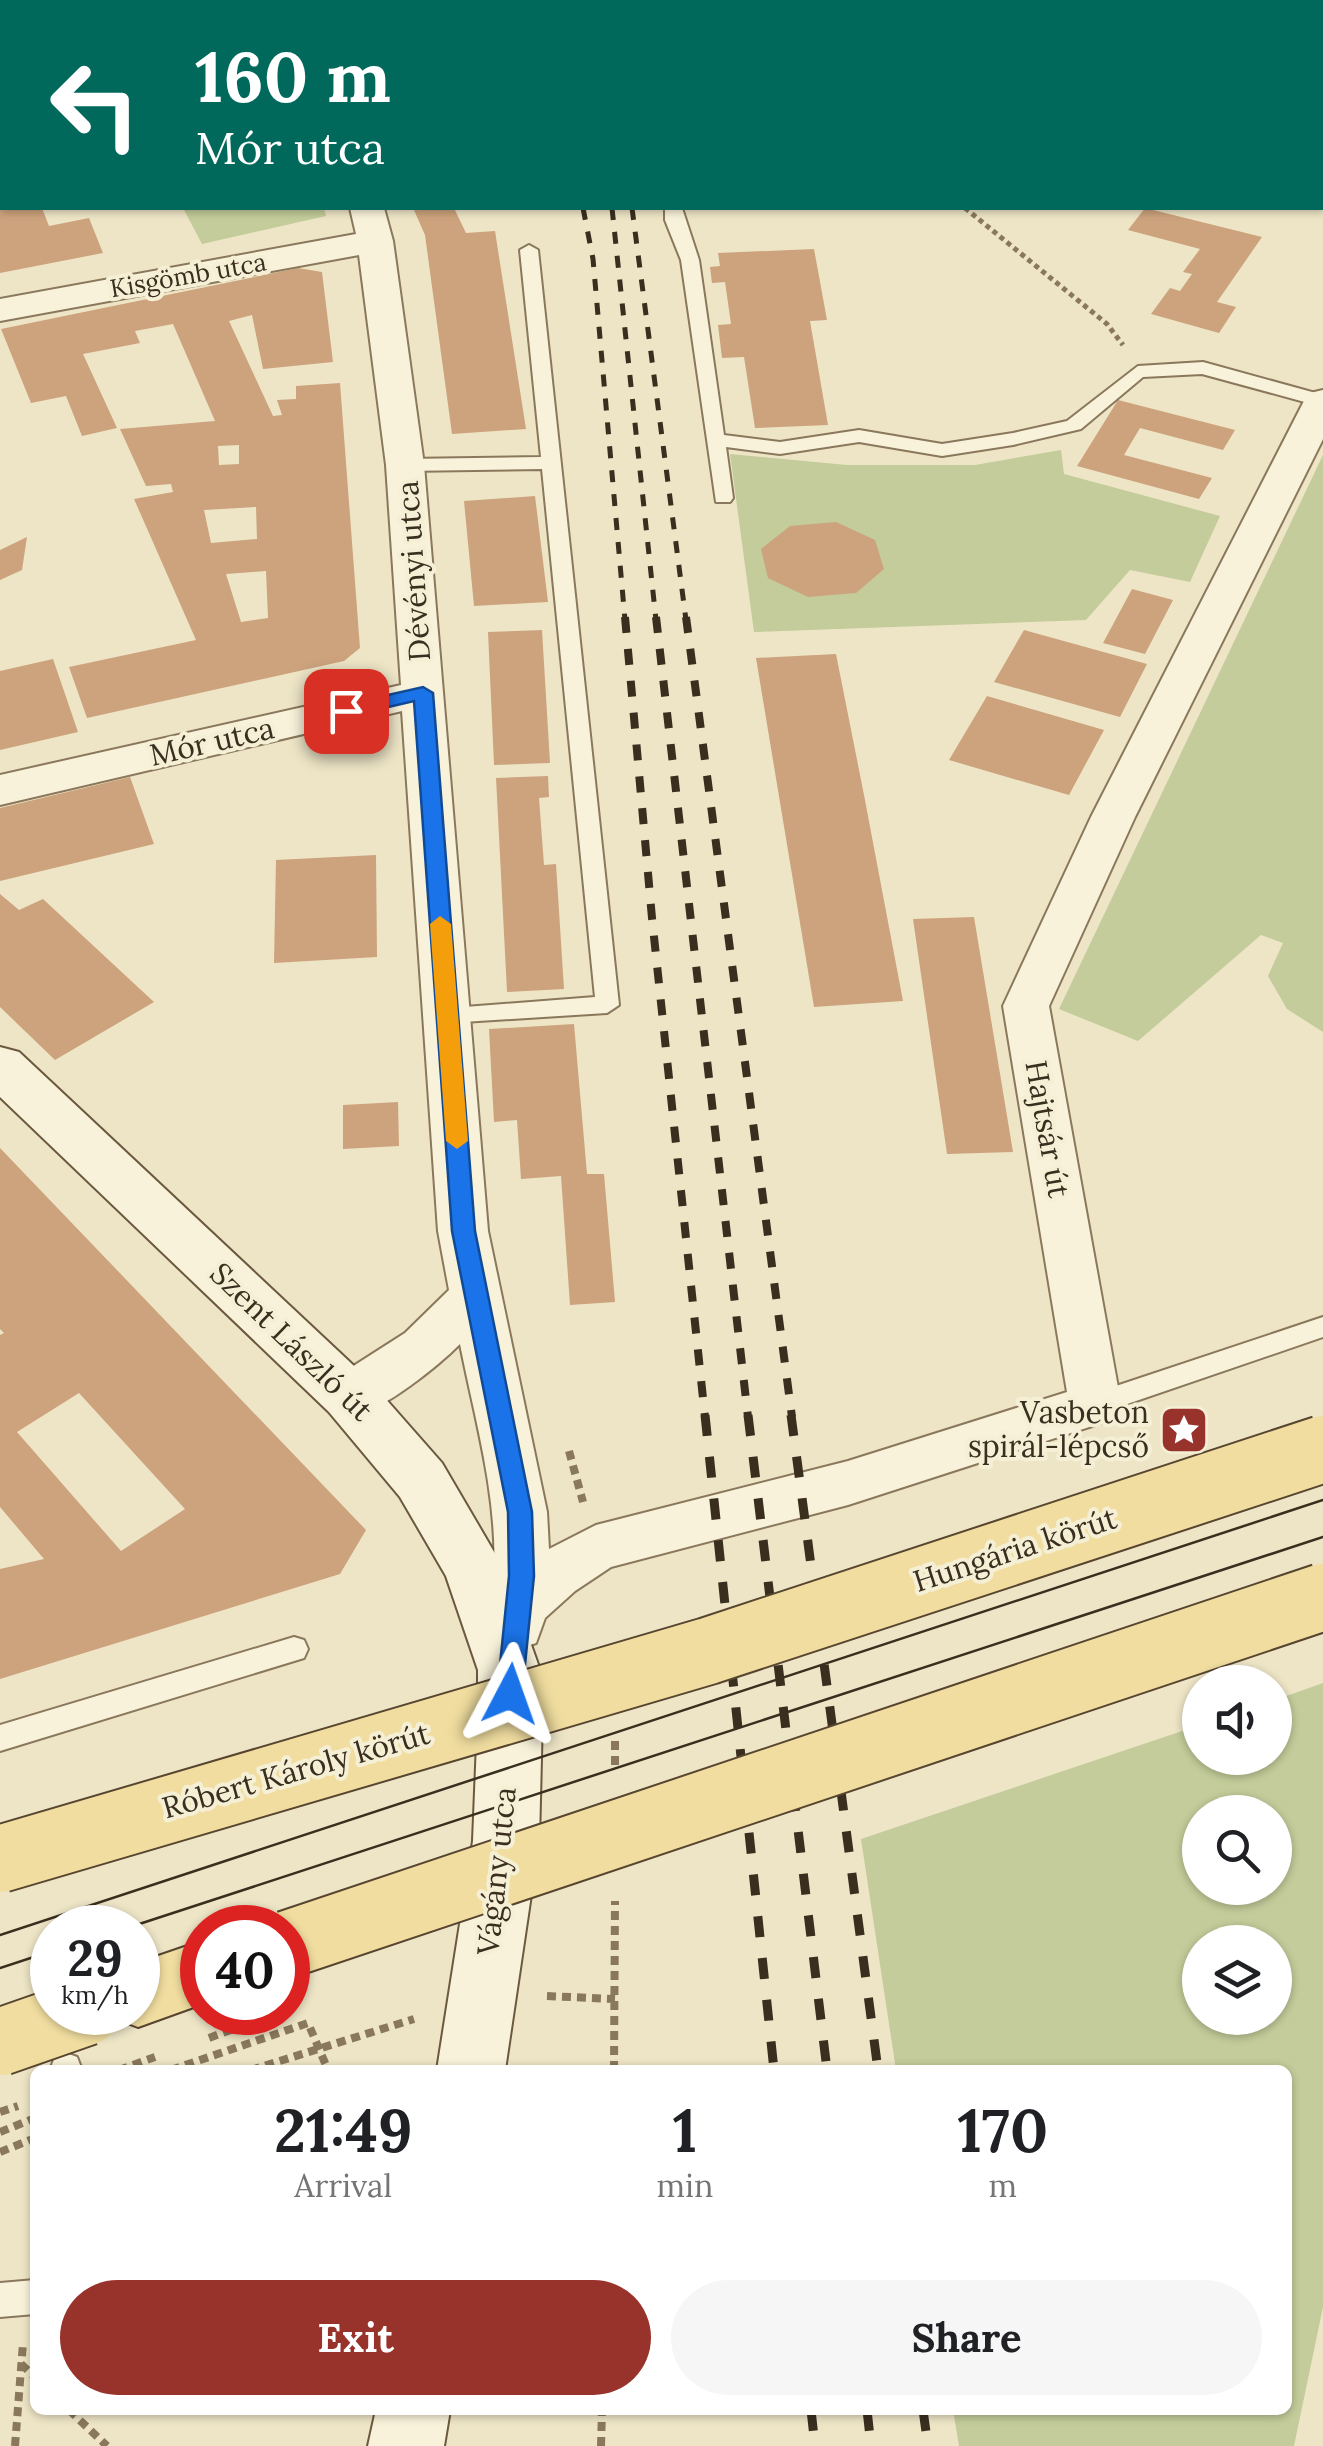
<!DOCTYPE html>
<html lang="en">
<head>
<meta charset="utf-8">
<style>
	body { margin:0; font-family:Lora,serif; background:#f6f6f6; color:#202124; height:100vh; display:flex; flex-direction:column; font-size:38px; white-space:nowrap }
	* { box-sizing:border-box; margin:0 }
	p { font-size:32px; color:#757577 }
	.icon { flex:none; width:55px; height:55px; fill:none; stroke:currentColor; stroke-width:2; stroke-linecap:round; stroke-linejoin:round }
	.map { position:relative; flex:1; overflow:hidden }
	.side { position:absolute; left:30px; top:2065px; width:1262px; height:350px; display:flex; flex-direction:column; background:#fff; border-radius:15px; box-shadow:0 2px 8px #0004 }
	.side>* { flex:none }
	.guide { position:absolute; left:0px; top:0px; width:1325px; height:210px; box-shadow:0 2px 8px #0004; background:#00695c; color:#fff; overflow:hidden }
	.fabs { position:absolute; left:1182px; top:1665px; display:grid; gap:20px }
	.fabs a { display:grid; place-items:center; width:110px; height:110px; border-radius:50%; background:#fff; box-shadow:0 2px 8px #0004; font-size:50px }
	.speed { position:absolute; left:30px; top:1905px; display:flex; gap:20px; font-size:50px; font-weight:700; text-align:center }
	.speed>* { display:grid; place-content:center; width:130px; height:130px; border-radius:50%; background:#fff; box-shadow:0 2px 8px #0004; line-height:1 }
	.speed small { font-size:25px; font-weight:400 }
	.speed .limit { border:15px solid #d22; background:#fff; color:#111 }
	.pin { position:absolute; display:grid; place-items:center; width:85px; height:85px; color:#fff; margin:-42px; border-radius:20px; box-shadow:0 5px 15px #0006 }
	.me { position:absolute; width:110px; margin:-55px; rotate:4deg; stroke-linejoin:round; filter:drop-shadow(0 0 8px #0008) }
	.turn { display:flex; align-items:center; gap:35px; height:210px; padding:0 30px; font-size:45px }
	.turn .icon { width:130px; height:130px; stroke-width:2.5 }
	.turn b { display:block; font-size:70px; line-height:85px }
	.eta { display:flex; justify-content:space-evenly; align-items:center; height:170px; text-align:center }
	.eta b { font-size:60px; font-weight:700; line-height:70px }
	.primary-button { display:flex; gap:20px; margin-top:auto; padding:20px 30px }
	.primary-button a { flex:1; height:115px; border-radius:60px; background:#98332c; color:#fff; font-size:40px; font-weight:700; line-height:115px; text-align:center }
	.primary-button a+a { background:#f6f6f6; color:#202124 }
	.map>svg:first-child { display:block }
	.green { fill:#c3cc9a; fill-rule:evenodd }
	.building { fill:#cca37d; fill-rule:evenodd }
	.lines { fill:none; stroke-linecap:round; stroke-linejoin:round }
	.lane-casing { stroke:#8a785c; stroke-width:4 }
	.street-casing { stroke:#8a785c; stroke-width:4 }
	.secondary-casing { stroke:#6b593f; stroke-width:4 }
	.primary-casing { stroke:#574530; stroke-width:4 }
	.path-far1 { stroke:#8a785c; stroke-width:5; stroke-dasharray:5 4; stroke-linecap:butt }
	.path { stroke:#8a785c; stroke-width:8; stroke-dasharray:9 6; stroke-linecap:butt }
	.lane { fill:#f9f2da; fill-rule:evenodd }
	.street { fill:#f9f2da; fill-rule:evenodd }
	.secondary { fill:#f9f2da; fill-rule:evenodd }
	.primary { fill:#f0dd9f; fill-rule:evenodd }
	.tram { stroke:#3a2e1f; stroke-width:2.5 }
	.rail-far2 { stroke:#3a2e1f; stroke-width:5; stroke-dasharray:12 12; stroke-linecap:butt }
	.rail-far1 { stroke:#3a2e1f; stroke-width:8; stroke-dasharray:16 16; stroke-linecap:butt }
	.rail { stroke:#3a2e1f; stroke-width:9; stroke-dasharray:21 21; stroke-linecap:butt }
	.primary-bridge-casing { stroke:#574530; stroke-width:70; stroke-linecap:butt }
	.primary-bridge { stroke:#f0dd9f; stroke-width:66 }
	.route { fill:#1a73e8; stroke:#114b97; stroke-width:2.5 }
	.slow { fill:#f59e0b }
	.labels { text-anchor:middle; stroke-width:8; stroke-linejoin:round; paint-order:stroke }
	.far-street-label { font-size:25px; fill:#3a2e1f; stroke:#f5efd6 }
	.street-label { font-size:30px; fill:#3a2e1f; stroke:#f5efd6 }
	.poi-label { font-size:30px; fill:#3a2e1f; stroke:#f5efd6; text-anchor:end }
</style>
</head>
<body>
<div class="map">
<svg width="1323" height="2446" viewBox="0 0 1323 2446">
	<rect width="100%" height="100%" fill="#eee5c6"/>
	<!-- green -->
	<path class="green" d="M183 208H324L326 216 202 244Z
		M1061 450 1064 474 1220 516 1190 582 1130 570 1086 620 754 632 730 454 847 465H975Z
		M1323 455V1032L1287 1009 1268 976 1283 943 1261 935 1138 1041 1059 1009Z
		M1323 1683V2307L1294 2446H959L953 2410H1288V2070H896L861 1839 1200 1725V1758H1275V1700ZM1275 1812V1888H1200V1812ZM1275 1942V2018H1200V1942Z"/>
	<!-- building -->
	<path class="building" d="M0 208H42L49 226 89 218 103 253 0 273Z
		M413 208H454L466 233 495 231 526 429 452 434 425 235Z
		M1145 208 1262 237 1217 302 1236 307 1219 333 1151 314 1170 288 1180 291 1192 274 1183 272 1200 249 1128 230Z
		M814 249 827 320 810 321 828 425 755 428 744 357 722 358 718 325 731 324 725 282 712 283 710 267 720 266 718 253Z
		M298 268 322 272 333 362 263 369 252 315 229 321 273 416 282 415 277 400 296 399V386L340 383 360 648 344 661 87 718 69 667 196 640 134 499 173 492 171 484 146 486 120 429 215 421 173 324 135 331 140 343 83 354 117 428 82 436 66 396 31 403 1 329ZM239 445V464L219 465 218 446ZM256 507 257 539 211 543 204 510ZM266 571 268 618 241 622 226 574Z
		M1118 400 1235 430 1223 450 1140 428 1124 455 1212 478 1199 499 1077 466Z
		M535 496 548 602 474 606 464 501Z
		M836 522 875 540 884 569 856 593 808 597 768 578 761 549 790 526Z
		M27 537 22 570 0 580V550Z
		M1132 589 1173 600 1145 654 1103 643Z
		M542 630 550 763 494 765 488 632Z
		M1024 630 1147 664 1120 717 994 682Z
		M836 654 864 795 903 1001 814 1007 756 658Z
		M53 659 78 732 0 750V671Z
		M987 696 1104 730 1069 795 949 760Z
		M548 776 549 797 539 798 544 865 556 864 564 989 507 992 496 778Z
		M130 777 154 844 0 881V808Z
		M376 855 377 957 274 963 276 860Z
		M0 894 19 910 43 899 154 1002 55 1060 0 1007Z
		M974 917 1013 1152 947 1154 913 919Z
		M574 1024 587 1174H604L615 1302 570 1305 561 1176 521 1179 517 1120 494 1122 489 1029Z
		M398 1102 399 1146 343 1149V1105Z
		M0 1148 366 1530 340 1574 0 1679V1569L44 1559 0 1507V1335L4 1333 0 1329ZM79 1393 185 1509 121 1551 17 1432Z"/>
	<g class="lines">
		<!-- lane casing -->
		<g class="lane-casing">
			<path id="lane" d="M655 0H671V2H655Z
				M665 208H682L699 260 724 435 780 442 859 430 942 444 1013 433 1067 421 1138 366 1203 362 1323 395V407L1202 374 1143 377 1081 429 1013 445 942 456 859 442 780 454 726 447 733 498 730 502H716L681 260 665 220Z
				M529 245 538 250 619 1005 607 1013 447 1023 439 1021 435 1015 439 1009 595 997 542 469 405 471 395 465 405 459 541 457 520 250Z
				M1323 1317V1337L1095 1415 1086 1412 1082 1404 1086 1396Z
				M294 1637 304 1640 308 1649 304 1658 0 1751V1725Z
				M66 2053 77 2057 82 2070H50L55 2057Z
				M35 2280V2314L0 2317V2283Z"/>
		</g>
		<!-- street casing -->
		<g class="street-casing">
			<path id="street" d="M297 0H329L330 2H298Z
				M2 27V47L0 48V28Z
				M350 208H384L393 241 424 465 488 1231 547 1512 549 1549 596 1525 848 1461 1067 1392 1003 1006 1091 817 1304 401 1310 393 1323 390V439L1135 817 1049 1006 1121 1404 1114 1419 848 1505 611 1567 575 1591 545 1618 536 1643 516 1650 496 1643C485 1619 493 1600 494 1575 498 1497 475 1420 460 1344 438 1366 384 1410 353 1416 345 1417 338 1414 330 1411L323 1396 330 1381 405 1333 449 1290 438 1231 402 711 0 805V775L401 685 386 465 359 255 0 321V299L356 234Z"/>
		</g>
		<!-- secondary casing -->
		<g class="secondary-casing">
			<path id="secondary" d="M0 1047 19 1052 369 1380 442 1463 504 1569 540 1670 542 1717 539 1841 505 2070H437L473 1841 478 1717V1670L446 1576 400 1497 329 1412 0 1097Z
				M376 2410H450L444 2446H368Z"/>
		</g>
		<!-- primary casing -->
		<g class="primary-casing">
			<path id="primary" d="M202 1941V2004L138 2027 114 2018 112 2012H138V1963Z"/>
		</g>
		<!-- path-far1 -->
		<path class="path-far1" d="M965 208 1107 324 1123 345"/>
		<!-- path -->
		<path class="path" d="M569 1451 583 1502
			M615 1741V1769
			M547 1996 615 1999
			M209 2038 279 2012
			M119 2070 155 2057
			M171 2070 308 2023 328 2070
			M251 2070 414 2019
			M614 2070 615 1901
			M0 2112 18 2106
			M0 2132 35 2118
			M0 2152 35 2138
			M21 2364 35 2377
			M69 2410 107 2446
			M15 2446 23 2343
			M601 2446 602 2410"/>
		<!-- lane -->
		<use href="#lane" class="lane"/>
		<!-- street -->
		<use href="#street" class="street"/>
		<!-- secondary -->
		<use href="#secondary" class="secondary"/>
		<!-- primary -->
		<use href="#primary" class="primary"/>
		<!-- tram -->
		<path class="tram" d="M127 1928 1323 1537
			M0 1935 1323 1500
			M0 1968 52 1951"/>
		<!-- rail-far2 -->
		<path class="rail-far2" d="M732 0 737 2
			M583 208 593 259 625 620
			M612 208 656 620
			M632 208 686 620"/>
		<!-- rail-far1 -->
		<path class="rail-far1" d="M625 617 652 918 705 1417
			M656 617 748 1417
			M686 617 792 1417"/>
		<!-- rail -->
		<path class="rail" d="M705 1415 774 2070
			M748 1415 827 2070
			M791 1415 878 2070
			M811 2410 815 2446
			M867 2410 871 2446
			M923 2410 928 2446"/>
		<!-- primary-bridge casing -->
		<g class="primary-bridge-casing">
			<path id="primary-bridge" d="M0 1859 708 1651 1323 1449
				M288 1944 1323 1597
				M0 2042 86 2012"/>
		</g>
		<!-- primary-bridge -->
		<use href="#primary-bridge" class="primary-bridge"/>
	</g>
	<!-- route -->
	<path class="route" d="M423 687 433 693 475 1231 532 1512 534 1576 522 1694 519 1702 510 1705 500 1702 497 1694 509 1576 508 1512 452 1231 414 701 346 717 337 711 339 706Z"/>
	<!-- slow -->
	<path class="slow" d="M440 916 451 924 468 1141 457 1149 446 1141 430 924Z"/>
	<!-- icons -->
	<defs>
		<g id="sight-square" transform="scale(2.5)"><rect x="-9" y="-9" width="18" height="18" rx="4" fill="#98332c" stroke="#f5efd6"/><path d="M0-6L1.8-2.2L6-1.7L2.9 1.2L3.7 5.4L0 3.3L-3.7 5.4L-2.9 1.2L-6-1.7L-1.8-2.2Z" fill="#fff"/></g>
	</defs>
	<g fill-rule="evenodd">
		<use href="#sight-square" x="1184" y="1430"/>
	</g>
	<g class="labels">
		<!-- far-street labels -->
		<g class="far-street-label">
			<text transform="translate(188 275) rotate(-10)" y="9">Kisgömb utca</text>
		</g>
		<!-- street labels -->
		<g class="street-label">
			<text transform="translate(414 571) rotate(-94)" y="10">Dévényi utca</text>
			<text transform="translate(212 742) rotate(-13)" y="10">Mór utca</text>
			<text transform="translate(1047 1129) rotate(80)" y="10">Hajtsár út</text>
			<text transform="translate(291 1342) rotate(44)" y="10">Szent László út</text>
			<text transform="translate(1015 1550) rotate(-18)" y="10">Hungária körút</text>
			<text transform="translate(296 1771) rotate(-16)" y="10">Róbert Károly körút</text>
			<text transform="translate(497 1871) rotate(-84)" y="10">Vágány utca</text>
		</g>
		<!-- poi labels -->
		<g class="poi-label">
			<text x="1149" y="1423">Vasbeton<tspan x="1149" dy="34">spirál-lépcső</tspan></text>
		</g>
	</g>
</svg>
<div class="fabs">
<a><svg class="icon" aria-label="sound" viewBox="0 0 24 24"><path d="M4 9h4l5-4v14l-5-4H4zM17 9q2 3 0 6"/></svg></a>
<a><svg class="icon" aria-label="search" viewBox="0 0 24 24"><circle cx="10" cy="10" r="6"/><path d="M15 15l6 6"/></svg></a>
<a><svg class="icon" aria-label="layers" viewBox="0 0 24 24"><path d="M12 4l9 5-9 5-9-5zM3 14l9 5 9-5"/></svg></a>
</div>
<div class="speed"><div>29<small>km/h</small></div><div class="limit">40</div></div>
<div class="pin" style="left:346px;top:711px;background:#d93025"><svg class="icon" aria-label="arrive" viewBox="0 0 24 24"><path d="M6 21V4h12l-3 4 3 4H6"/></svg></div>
<svg class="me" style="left:510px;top:1694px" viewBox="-20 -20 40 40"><path d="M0-17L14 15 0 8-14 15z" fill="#1a73e8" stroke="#fff" stroke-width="4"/></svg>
<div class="guide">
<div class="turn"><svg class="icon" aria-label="left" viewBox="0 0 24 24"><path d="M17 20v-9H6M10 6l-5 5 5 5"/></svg><div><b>160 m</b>Mór utca</div></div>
</div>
<section class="side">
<div class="eta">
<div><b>21:49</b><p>Arrival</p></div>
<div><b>1</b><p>min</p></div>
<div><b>170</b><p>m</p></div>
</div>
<div class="primary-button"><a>Exit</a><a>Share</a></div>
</section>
</div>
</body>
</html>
